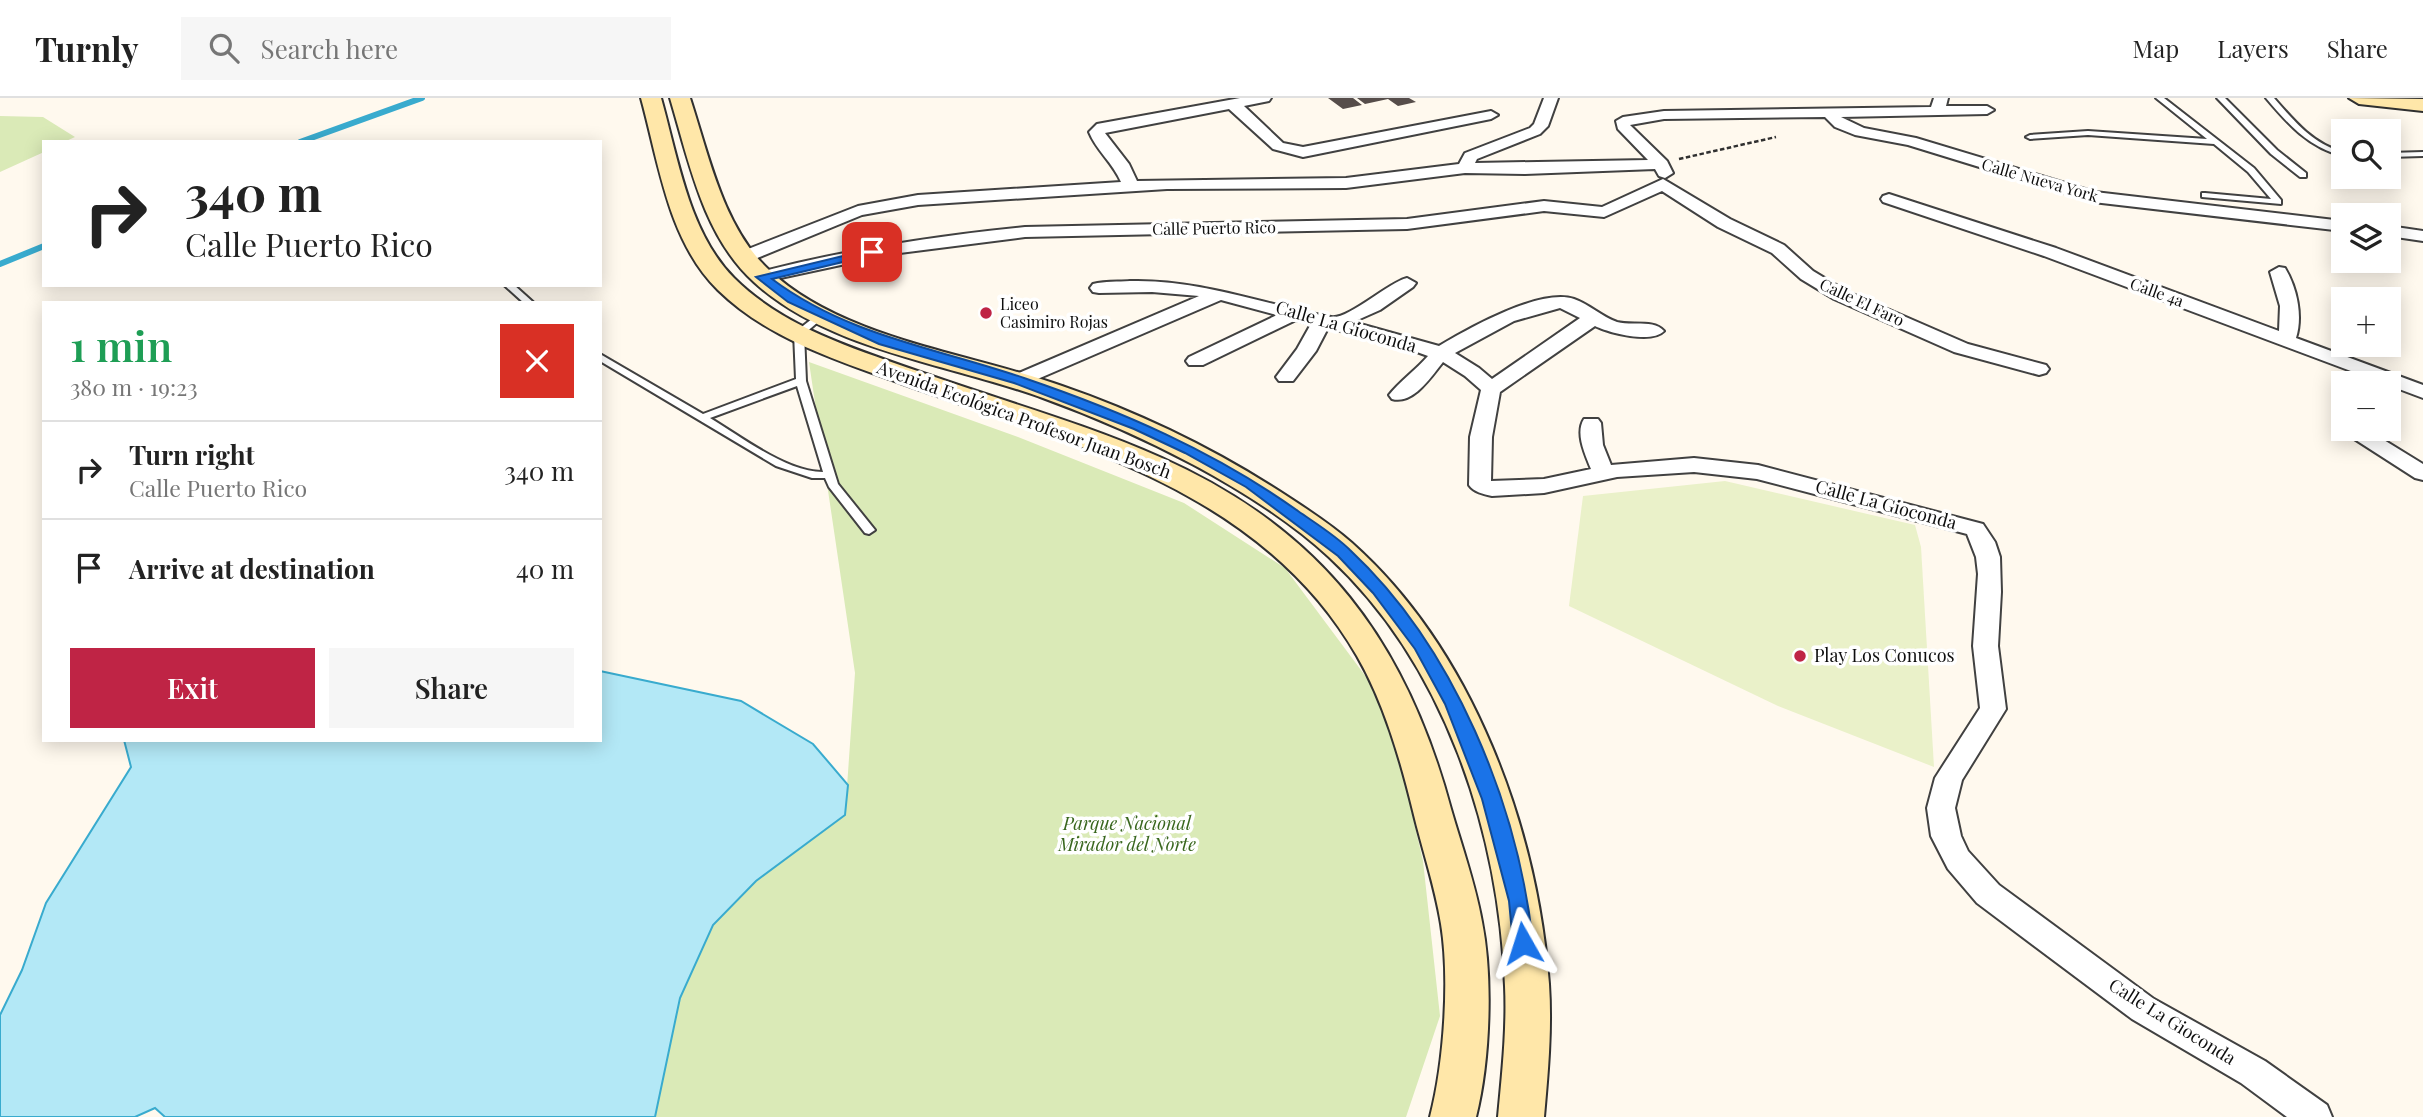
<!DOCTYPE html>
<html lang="en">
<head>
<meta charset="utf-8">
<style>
	body { margin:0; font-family:"Playfair Display",serif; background:#f6f6f6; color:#222; height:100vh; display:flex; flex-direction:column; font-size:26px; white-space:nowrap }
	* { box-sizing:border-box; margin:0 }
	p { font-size:23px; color:#767676 }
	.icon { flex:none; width:38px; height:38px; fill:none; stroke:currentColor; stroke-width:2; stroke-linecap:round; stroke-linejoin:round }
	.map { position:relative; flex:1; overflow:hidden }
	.sheet { position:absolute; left:42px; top:203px; width:560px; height:441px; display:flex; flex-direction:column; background:#fff; border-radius:0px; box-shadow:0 4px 18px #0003 }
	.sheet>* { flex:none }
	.banner { position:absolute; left:42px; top:42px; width:560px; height:147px; border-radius:0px; box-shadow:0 4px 18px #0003; background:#fff; color:#222; overflow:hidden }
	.buttons { position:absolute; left:2331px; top:21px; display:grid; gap:14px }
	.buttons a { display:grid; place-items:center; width:70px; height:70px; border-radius:0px; background:#fff; box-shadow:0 4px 18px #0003; font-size:35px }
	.pin { position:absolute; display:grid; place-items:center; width:60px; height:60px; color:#fff; margin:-30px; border-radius:14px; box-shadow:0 4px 10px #0006 }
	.me { position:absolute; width:77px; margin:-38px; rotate:354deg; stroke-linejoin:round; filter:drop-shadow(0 0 5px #0008) }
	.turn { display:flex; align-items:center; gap:24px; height:147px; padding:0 28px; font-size:32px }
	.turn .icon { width:91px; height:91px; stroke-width:2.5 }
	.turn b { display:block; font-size:49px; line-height:60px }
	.round { display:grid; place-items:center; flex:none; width:74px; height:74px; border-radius:0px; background:#f6f6f6 }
	.headline { display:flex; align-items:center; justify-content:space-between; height:119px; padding:0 28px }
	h1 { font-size:42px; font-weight:600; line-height:52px; color:#1e9e55 }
	.action { display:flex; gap:14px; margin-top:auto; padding:14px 28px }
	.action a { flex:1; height:80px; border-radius:0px; background:#bf2445; color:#fff; font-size:28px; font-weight:600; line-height:80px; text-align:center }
	.action a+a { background:#f6f6f6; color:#222 }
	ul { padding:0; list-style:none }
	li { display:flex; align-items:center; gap:21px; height:98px; padding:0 28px; border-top:2px solid #e0e0e0 }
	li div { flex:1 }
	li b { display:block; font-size:26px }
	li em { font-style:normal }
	header { display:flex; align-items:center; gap:42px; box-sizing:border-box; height:98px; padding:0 35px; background:#fff; border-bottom:2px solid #e0e0e0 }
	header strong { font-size:33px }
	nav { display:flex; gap:38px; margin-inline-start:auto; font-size:24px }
	.search { width:490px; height:63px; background:#f6f6f6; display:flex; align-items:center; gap:18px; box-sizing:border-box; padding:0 24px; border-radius:0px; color:#767676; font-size:26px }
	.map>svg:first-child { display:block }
	.green { fill:#daeab7 }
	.pitch { fill:#eaf1c9 }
	.water { fill:#b3e8f6; stroke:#39abce; stroke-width:2 }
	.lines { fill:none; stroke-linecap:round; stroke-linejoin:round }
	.stream { stroke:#39abce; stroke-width:6 }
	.building { fill:#564d4a }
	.lane-casing { stroke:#414141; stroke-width:4 }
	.street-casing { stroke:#414141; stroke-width:4 }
	.secondary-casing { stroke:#303030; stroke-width:4 }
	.path { stroke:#303030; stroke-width:2.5; stroke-dasharray:4.5 2.5; stroke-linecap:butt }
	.lane { fill:#fff; fill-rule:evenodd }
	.street { fill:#fff; fill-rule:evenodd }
	.secondary { fill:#ffe7a9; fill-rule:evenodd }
	.route { fill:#1a73e8; stroke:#114b97; stroke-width:2 }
	.poi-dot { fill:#bf2445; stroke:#fff; stroke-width:2.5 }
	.labels { text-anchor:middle; stroke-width:7; stroke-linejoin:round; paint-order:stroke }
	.far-street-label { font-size:16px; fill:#0e0e0e; stroke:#fff }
	.far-poi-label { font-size:16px; fill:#0e0e0e; stroke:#fff; text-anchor:start }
	.street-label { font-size:18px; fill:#0e0e0e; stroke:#fff }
	.poi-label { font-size:18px; fill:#0e0e0e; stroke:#fff; text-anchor:start }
	.park-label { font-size:18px; font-style:italic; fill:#38661d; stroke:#fff }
</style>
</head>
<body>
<header>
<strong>Turnly</strong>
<div class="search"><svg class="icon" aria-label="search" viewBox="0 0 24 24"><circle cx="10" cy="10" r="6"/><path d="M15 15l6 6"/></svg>Search here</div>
<nav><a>Map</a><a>Layers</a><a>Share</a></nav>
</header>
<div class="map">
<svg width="2423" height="1019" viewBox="0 0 2423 1019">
	<rect width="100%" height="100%" fill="#fff9ee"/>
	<!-- green -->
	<path class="green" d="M0 18 43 19 75 39 64 44H44V54L0 74Z
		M809 264 1018 339 1184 405 1285 470 1387 607 1423 763 1440 918 1406 1019H655L680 900 713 827 756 783 845 717 855 575Z"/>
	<!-- pitch -->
	<path class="pitch" d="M1725 383 1915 427 1921 449 1934 669 1778 608 1569 508 1583 398Z"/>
	<!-- water -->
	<path class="water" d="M600 573 741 603 813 646 848 687 845 717 756 783 713 827 680 900 655 1019H165L155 1010 135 1019H0V917L22 872 46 805 131 669 124 642H600Z"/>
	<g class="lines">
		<!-- stream -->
		<path class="stream" d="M300 44 422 0
			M0 166 44 148"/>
	</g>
	<!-- building -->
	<path class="building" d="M1328 0H1353L1362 7 1343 11Z
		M1357 0H1409L1416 4 1398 8 1388 1 1365 6Z"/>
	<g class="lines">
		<!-- lane casing -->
		<g class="lane-casing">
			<path id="lane" d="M2156 0H2164L2254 70 2281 102V106L2202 99V95H2205L2271 101 2248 74 2214 46 2088 37 2030 41 2026 39 2030 37 2088 33 2207 41Z
				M2217 0H2225L2277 52 2306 75V79H2300L2271 56Z
				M2266 0H2274C2294 23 2313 46 2343 54V58C2309 50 2288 26 2266 0Z
				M2423 54V58L2389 59V55Z
				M504 187H514L534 205H524Z
				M822 213 827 216 825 218 804 236 806 283 838 386 875 432 869 436 865 435 829 389 825 380H812L776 368 600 263V256L703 316 796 281 794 235ZM797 288 823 374C786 374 742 339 710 320Z"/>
		</g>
		<!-- street casing -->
		<g class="street-casing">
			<path id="street" d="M1240 0H1271L1269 3 1244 8 1283 45 1303 49 1491 13 1498 17 1491 21 1303 59 1273 51 1229 11 1105 35 1129 66 1137 83 1346 80 1459 66 1465 55 1530 30 1534 26 1544 0H1558L1548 28 1540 36 1477 61 1475 65 1648 62 1618 31 1616 23 1623 19 1664 13 1931 9 1934 0H1948L1946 8H1987L1994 12 1987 16 1841 19 1864 30 1916 40 2095 94 2343 123V133L2093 104 1908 47 1855 37 1835 29 1825 19 1664 21 1630 27 1667 63 1673 75 1665 80 1659 78 1655 71 1525 76 1465 75 1346 90 1167 91 918 107 862 117 750 163 744 164 735 159 738 155 858 108 918 97 1121 84C1113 65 1096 52 1089 34L1097 26Z
				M1663 81 1730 121 1784 147 1813 173 1846 193 1968 246 2046 267 2049 271 2046 275 2039 277 1954 254 1834 201 1801 181 1772 155 1718 129 1662 93 1604 119 1544 113 1407 131 1025 139 892 156 762 184 753 179 756 175C844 152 934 138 1025 129L1407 121 1544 103 1602 109Z
				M1889 96 2056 150 2279 233 2280 208 2270 174 2279 169 2285 170C2297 190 2303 218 2296 240L2423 287V300L2044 158 1883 104 1881 101 1883 98Z
				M2389 128 2423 133V143L2389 138Z
				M1407 180 1416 185 1413 189 1380 212 1353 224 1439 248C1469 230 1540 190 1574 201 1589 206 1602 219 1617 224 1631 228 1654 221 1664 233 1652 246 1609 235 1595 228L1500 294 1492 339 1491 383 1544 381 1591 371C1585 356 1575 335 1584 321H1598L1601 325 1603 347 1611 367 1694 360 1758 367 1983 426 1995 444 2000 459 2001 494 1998 548 2006 611 1962 682 1955 710 1961 738 1968 753 1999 787 2154 901 2265 963 2327 1007 2332 1019H2287L2241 985 2132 921 1977 805 1948 771 1931 738 1927 710 1935 680 1980 610 1973 548 1978 476 1976 459 1967 436 1757 381 1694 374 1617 379 1544 395 1492 398C1483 396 1474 394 1469 387L1470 339 1481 292 1465 278 1443 264C1431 279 1413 307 1392 301L1389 297C1400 283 1416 272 1428 258L1392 245 1328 230 1316 253 1293 283H1279L1276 279 1297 251 1311 226 1296 222 1203 267H1189L1186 263 1189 259 1277 217 1221 202 1026 286H1012L1009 282 1012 278 1199 198 1152 194 1099 195 1093 194 1090 190 1093 186C1105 183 1118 184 1130 183 1201 181 1265 207 1331 219 1348 222 1389 184 1407 180ZM1560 210 1580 220 1492 281 1479 270 1455 255 1514 223Z
				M2343 328V331H2366L2423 366V382L2415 380 2345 335 2342 331Z"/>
		</g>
		<!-- secondary casing -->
		<g class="secondary-casing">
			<path id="secondary" d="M641 0H661C678 60 689 135 734 180 786 232 862 253 929 277 1006 304 1086 326 1162 360 1323 432 1406 544 1451 711 1462 749 1475 785 1482 824 1493 879 1490 964 1476 1019H1430C1444 965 1450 881 1441 826 1435 788 1422 751 1413 713 1400 660 1384 605 1357 558 1261 391 1071 346 903 286 839 263 768 241 718 192 668 143 659 65 641 0Z
				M670 0H690C709 58 723 129 769 172 842 241 969 255 1062 288 1143 316 1221 354 1293 402 1313 415 1334 429 1352 445 1473 553 1537 729 1549 886 1552 930 1548 975 1544 1019H1498C1502 976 1507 932 1505 888 1499 734 1445 566 1329 459 1255 391 1137 334 1043 300 950 266 828 252 754 184 703 138 689 63 670 0Z
				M2349 0 2423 1V13L2359 6Z"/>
		</g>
		<!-- path -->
		<path class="path" d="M1679 61 1776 39"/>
		<!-- lane -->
		<use href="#lane" class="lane"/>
		<!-- street -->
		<use href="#street" class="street"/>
		<!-- secondary -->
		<use href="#secondary" class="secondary"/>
	</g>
	<!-- route -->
	<path class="route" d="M872 151 878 154 876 156 772 181C848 238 937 250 1024 280 1121 313 1214 353 1298 413 1315 425 1335 437 1350 452 1454 549 1518 706 1533 845L1530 852 1523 854 1516 852 1513 845 1509 803 1482 701 1445 606 1415 551 1373 495 1338 458 1246 389 1185 355 1134 331 1014 285 879 246 788 204 756 179Z"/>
	<!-- markers -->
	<g class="poi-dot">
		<circle cx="986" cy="215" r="7"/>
		<circle cx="1800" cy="558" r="7"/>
	</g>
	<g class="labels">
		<!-- far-street labels -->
		<g class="far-street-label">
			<text transform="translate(2040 82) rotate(16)" y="6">Calle Nueva York</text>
			<text transform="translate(1214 130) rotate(-1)" y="6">Calle Puerto Rico</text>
			<text transform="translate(2157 194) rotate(20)" y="6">Calle 4a</text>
			<text transform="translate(1862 204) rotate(25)" y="6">Calle El Faro</text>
		</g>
		<!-- far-poi labels -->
		<g class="far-poi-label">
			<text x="1000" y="212">Liceo<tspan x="1000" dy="18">Casimiro Rojas</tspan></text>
		</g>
		<!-- street labels -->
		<g class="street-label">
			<text transform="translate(1346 229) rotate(16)" y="6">Calle La Gioconda</text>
			<text transform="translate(1024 322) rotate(20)" y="6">Avenida Ecológica Profesor Juan Bosch</text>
			<text transform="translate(1886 407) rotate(15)" y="6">Calle La Gioconda</text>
			<text transform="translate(2172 924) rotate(32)" y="6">Calle La Gioconda</text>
		</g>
		<!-- poi labels -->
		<g class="poi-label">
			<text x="1814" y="564">Play Los Conucos</text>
		</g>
		<!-- park labels -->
		<g class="park-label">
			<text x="1127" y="732">Parque Nacional<tspan x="1127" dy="21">Mirador del Norte</tspan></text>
		</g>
	</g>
</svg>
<div class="buttons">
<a><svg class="icon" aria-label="search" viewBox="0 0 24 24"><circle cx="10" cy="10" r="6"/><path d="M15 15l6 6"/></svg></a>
<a><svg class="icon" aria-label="layers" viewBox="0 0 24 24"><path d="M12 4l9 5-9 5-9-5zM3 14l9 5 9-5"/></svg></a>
<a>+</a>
<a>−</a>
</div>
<div class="pin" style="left:872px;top:154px;background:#d93025"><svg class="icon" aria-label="arrive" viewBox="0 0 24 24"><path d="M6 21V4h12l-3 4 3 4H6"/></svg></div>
<svg class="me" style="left:1523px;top:845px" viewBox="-20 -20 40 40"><path d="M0-17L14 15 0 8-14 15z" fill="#1a73e8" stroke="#fff" stroke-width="4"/></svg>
<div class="banner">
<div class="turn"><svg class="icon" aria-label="right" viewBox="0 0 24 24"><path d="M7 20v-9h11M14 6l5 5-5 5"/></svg><div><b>340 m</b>Calle Puerto Rico</div></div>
</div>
<section class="sheet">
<div class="headline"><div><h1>1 min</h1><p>380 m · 19:23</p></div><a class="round" style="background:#d93025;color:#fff"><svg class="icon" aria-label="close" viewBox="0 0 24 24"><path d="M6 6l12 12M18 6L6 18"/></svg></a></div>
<ul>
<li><svg class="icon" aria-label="right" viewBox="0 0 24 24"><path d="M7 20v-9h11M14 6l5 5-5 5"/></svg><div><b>Turn right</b><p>Calle Puerto Rico</p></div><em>340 m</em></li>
<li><svg class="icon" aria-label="arrive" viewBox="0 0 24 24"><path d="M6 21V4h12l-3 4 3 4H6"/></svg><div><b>Arrive at destination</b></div><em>40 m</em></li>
</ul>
<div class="action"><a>Exit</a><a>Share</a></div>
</section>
</div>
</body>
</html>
